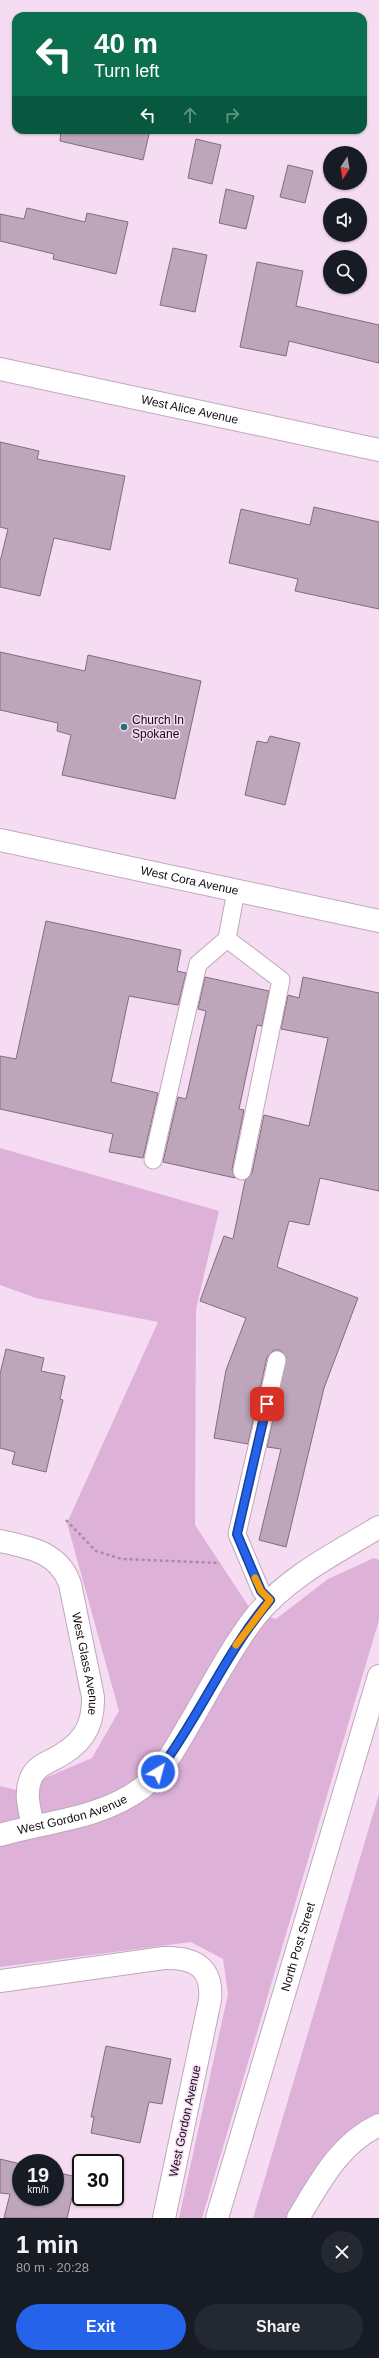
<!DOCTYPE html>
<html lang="en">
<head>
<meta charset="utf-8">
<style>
	body { margin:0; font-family:Helvetica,sans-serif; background:#242831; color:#f1f3f6; height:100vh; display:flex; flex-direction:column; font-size:15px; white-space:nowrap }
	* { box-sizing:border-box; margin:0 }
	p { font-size:13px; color:#9ea1a6 }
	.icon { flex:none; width:22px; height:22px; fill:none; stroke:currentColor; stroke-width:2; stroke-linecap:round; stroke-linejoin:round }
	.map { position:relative; height:2218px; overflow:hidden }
	.side { display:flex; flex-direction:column; background:#171b24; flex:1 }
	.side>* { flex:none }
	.banner { position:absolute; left:12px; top:12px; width:355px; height:122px; border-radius:12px; box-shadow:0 1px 3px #0004; background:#0b6e4f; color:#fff; overflow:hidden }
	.needle { width:26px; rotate:192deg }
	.controls { position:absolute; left:323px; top:146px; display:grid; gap:8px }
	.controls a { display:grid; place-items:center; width:44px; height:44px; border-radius:50%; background:#171b24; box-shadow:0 1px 3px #0004; font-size:20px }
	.speed { position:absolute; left:12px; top:2154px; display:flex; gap:8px; font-size:20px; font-weight:700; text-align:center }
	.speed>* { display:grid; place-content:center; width:52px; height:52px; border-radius:50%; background:#171b24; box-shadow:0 1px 3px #0004; line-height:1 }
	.speed small { font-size:10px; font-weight:400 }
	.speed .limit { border:2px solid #111; border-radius:6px; background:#fff; color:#111 }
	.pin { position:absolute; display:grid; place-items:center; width:34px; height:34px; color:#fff; margin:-17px; border-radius:8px; box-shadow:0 2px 6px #0006 }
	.me { position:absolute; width:44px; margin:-22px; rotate:37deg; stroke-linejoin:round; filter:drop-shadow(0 0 3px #0008) }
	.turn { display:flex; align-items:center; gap:14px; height:84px; padding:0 16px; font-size:18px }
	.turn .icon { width:52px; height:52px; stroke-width:2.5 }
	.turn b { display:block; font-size:28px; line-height:34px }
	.lanes { display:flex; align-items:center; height:38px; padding:0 16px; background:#0003; justify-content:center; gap:20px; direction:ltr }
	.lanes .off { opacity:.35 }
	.round { display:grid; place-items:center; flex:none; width:42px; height:42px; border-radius:21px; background:#242831 }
	.head { display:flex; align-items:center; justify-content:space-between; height:68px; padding:0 16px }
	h1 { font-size:24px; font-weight:700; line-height:30px }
	.cta { display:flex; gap:8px; margin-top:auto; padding:8px 16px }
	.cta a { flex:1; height:46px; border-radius:24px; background:#2563eb; color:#fff; font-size:16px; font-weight:700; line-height:46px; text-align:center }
	.cta a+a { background:#242831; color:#f1f3f6 }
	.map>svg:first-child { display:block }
	.green { fill:#ddb1d8 }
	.building { fill:#bda5ba; stroke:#826c7f }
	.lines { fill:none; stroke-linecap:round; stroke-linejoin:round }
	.lane-casing { stroke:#bfa8bc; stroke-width:19 }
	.street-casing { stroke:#bfa8bc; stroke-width:24 }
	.secondary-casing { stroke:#bfa8bc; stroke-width:24 }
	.path { stroke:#a18f9f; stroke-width:2.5; stroke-dasharray:3 3; stroke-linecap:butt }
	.lane { stroke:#fff; stroke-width:17 }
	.street { stroke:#fff; stroke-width:22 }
	.secondary { stroke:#fff; stroke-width:22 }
	.route-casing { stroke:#184099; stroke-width:10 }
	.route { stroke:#2563eb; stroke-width:7 }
	.slow { stroke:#f59e0b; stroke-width:7 }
	.poi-dot { fill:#257075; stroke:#f5dcf2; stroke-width:1.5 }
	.labels { text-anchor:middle; stroke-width:3; stroke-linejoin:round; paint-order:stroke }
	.street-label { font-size:12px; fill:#120a11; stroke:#f5dcf2 }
	.poi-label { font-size:12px; fill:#120a11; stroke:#f5dcf2; text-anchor:start }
</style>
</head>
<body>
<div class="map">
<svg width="379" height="2218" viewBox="0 0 379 2218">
	<rect width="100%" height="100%" fill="#f5dcf2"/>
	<!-- green -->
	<path class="green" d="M0 1148 219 1211 196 1309 195 1525 251 1610 276 1619 328 1579 374 1558 379 1560V1620L202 2218H179L228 1994 223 1959 191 1942 0 1967V1786L17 1790 92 1758 119 1711 67 1523 158 1322 36 1298 0 1285Z
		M379 1794V2118L293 2218H253Z"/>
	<!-- building -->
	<path class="building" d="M61 130H150L143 160 60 141Z
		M196 139 221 145 212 184 188 178Z
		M288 165 313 171 305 203 280 197Z
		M226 189 254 196 246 229 219 223Z
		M27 208 85 222 87 213 128 222 116 274 53 259 54 254 0 241V214L24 219Z
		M173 248 207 255 195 312 160 305Z
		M257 262 303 271 296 306 379 325V363L289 341 286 356 240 347Z
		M0 442 39 451 37 459 125 476 110 550 54 538 40 596 0 587V562L8 529 0 527Z
		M314 507 379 522V609L295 591 298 579 229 563 241 509 310 525Z
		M0 652 85 671 88 655 201 681 175 799 62 775 71 735 57 731 58 723 0 710Z
		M270 736 300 743 285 805 245 795 257 741 267 743Z
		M46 921 181 950 177 971 186 973 178 1005 129 996 111 1082 158 1093 143 1158 109 1152 113 1134 0 1109V1056L16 1059Z
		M205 977 269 991 262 1026 257 1025 239 1109 244 1110 232 1169 235 1178 163 1162 178 1097 186 1099 206 1011 198 1009Z
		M303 977 379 993V1191L320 1178 309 1225 289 1221 277 1267 358 1298 324 1388 286 1547 259 1540 281 1449 267 1447 286 1357 280 1350H274L267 1357 248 1444 214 1438 226 1370 246 1318 200 1301 224 1236 233 1239 245 1181 252 1173 264 1115 309 1126 328 1038 281 1029 288 995 299 998Z
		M6 1349 44 1358 41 1371 65 1376 60 1399 63 1400 46 1472 12 1464 15 1452 0 1448V1374Z
		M106 2046 171 2059 162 2104 149 2102 140 2143 91 2133 94 2117H91Z
		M0 2159 21 2164V2197H55V2172L77 2177 67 2218H4L10 2194 0 2193Z"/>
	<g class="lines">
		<!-- lane casing -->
		<g class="lane-casing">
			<path id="lane" d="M227 939 281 980 242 1171
				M153 1160 198 964 227 939 236 891
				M269 1600 261 1591 237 1534 277 1360"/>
		</g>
		<!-- street casing -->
		<g class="street-casing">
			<g id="street">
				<path id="s1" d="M0 369 379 450"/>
				<path id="s2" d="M0 840 379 921"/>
				<path id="s3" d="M0 1541C29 1547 59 1552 70 1584L93 1697C94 1729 80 1746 52 1760 44 1764 35 1768 31 1778 24 1793 30 1811 33 1826"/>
				<path id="s4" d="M0 1835C48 1821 100 1819 142 1788 162 1772 175 1749 187 1728 209 1691 229 1651 255 1617 287 1577 336 1553 379 1527"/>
				<path d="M0 1981 164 1958C194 1957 213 1967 210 2000L164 2218"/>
				<path d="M298 2218C320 2182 339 2144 379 2125"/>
			</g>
		</g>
		<!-- secondary casing -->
		<g class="secondary-casing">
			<g id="secondary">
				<path id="s5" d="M217 2218 379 1676"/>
			</g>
		</g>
		<!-- path -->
		<path class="path" d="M66 1520 96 1551 122 1559 220 1563"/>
		<!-- lane -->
		<use href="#lane" class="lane"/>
		<!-- street -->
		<use href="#street" class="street"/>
		<!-- secondary -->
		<use href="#secondary" class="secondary"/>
	</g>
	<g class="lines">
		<!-- route casing -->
		<g class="route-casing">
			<path id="route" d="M158 1772C199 1718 225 1653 270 1600L261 1591 237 1534 267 1404"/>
		</g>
		<!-- route -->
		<use href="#route" class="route"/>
		<!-- slow -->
		<path class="slow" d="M236 1645 270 1600 261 1591 255 1578"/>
	</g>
	<!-- markers -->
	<circle class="poi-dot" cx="124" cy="727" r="4"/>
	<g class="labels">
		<!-- street labels -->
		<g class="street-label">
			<text dy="4" stroke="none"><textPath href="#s1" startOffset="194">West Alice Avenue</textPath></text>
			<text dy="4" stroke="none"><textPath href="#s2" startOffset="194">West Cora Avenue</textPath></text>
			<text dy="4" stroke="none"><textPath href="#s3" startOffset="168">West Glass Avenue</textPath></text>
			<text dy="4" stroke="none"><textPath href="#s4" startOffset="75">West Gordon Avenue</textPath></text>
			<text dy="4" stroke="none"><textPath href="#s5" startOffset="283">North Post Street</textPath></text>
			<text transform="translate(185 2121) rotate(-78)" y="4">West Gordon Avenue</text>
		</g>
		<!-- poi labels -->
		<g class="poi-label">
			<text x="132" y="724">Church In<tspan x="132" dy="14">Spokane</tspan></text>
		</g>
	</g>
</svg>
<div class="controls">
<a><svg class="needle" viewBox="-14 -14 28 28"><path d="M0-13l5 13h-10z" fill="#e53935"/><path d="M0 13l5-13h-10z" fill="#9ea1a6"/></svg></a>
<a><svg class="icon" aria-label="sound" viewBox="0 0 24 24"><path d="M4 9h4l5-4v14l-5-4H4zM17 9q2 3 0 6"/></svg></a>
<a><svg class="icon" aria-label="search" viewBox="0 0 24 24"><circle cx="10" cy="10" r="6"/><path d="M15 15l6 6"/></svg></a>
</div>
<div class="speed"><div>19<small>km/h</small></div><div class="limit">30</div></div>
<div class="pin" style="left:267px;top:1404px;background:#d93025"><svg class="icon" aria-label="arrive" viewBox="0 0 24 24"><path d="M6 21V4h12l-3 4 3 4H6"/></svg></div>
<svg class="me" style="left:158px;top:1772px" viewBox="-20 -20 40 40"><circle r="17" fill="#2563eb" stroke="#fff" stroke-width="3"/><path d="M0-11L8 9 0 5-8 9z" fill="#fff"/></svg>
<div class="banner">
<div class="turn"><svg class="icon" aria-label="left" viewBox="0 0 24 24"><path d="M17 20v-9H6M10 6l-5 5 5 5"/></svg><div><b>40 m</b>Turn left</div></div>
<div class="lanes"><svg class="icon" aria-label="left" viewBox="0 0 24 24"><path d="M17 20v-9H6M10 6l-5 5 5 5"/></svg><svg class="icon off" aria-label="ahead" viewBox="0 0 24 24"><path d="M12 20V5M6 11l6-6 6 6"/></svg><svg class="icon off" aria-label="right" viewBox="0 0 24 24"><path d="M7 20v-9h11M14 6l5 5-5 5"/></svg></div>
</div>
</div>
<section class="side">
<div class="head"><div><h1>1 min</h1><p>80 m · 20:28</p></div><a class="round"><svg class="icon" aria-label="close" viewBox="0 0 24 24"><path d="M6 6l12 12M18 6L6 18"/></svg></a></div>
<div class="cta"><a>Exit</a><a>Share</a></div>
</section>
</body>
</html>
